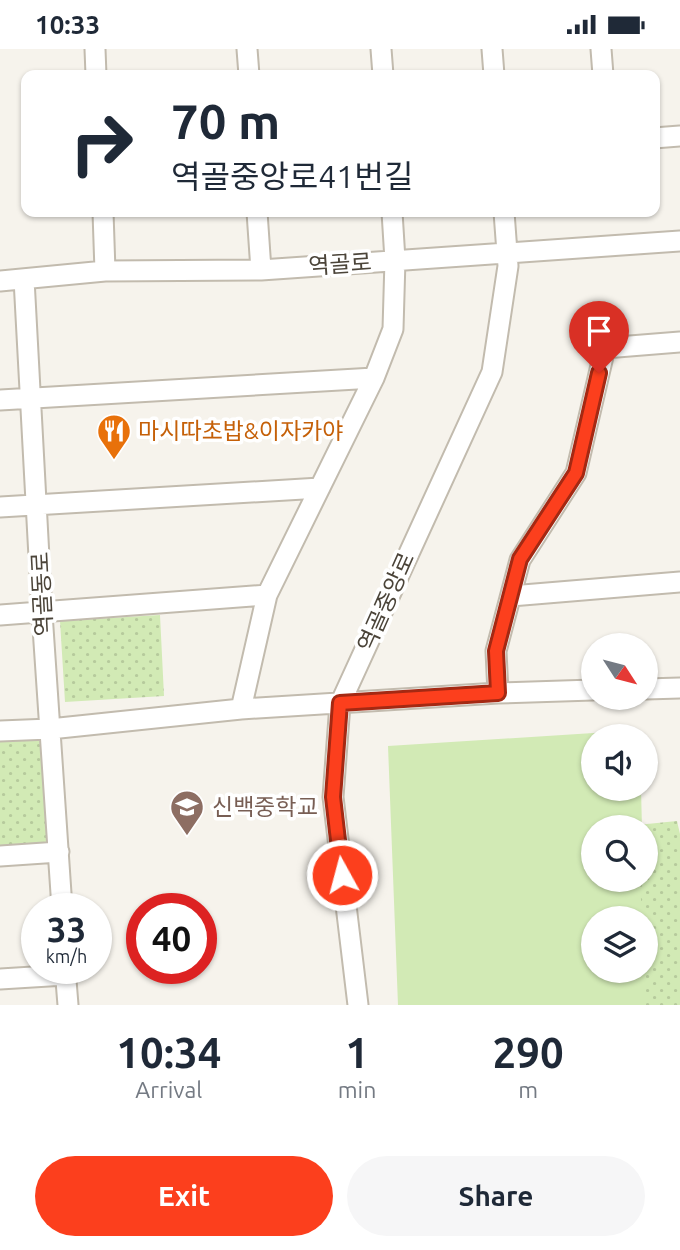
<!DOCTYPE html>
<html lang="en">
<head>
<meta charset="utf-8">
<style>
	body { margin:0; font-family:Ubuntu,"Noto Sans KR",sans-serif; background:#f6f6f7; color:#1f2937; height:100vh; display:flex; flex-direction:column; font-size:26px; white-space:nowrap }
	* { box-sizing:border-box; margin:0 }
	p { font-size:23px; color:#747a83 }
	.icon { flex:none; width:38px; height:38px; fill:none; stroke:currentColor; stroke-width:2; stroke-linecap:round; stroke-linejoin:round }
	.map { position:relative; height:956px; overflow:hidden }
	.panel { display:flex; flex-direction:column; background:#fff; flex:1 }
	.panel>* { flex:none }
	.hud { position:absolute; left:21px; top:21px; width:639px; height:147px; border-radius:14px; box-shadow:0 2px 5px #0004; background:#fff; color:#1f2937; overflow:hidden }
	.needle { width:46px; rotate:126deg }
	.fabs { position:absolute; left:581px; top:584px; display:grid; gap:14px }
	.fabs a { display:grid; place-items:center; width:77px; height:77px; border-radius:50%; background:#fff; box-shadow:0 2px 5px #0004; font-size:35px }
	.speed { position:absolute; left:21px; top:844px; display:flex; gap:14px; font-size:35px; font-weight:700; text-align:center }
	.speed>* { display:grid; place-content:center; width:91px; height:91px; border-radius:50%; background:#fff; box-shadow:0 2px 5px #0004; line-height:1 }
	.speed small { font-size:18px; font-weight:400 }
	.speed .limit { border:10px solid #d22; background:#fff; color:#111 }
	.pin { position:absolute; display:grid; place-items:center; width:60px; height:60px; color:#fff; margin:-72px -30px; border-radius:50% 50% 50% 0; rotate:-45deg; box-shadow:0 0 7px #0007 }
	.pin .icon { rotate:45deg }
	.me { position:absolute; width:77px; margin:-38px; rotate:353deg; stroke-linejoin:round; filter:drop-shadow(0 0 5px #0008) }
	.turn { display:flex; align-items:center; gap:24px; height:147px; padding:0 35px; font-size:32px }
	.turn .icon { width:91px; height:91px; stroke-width:2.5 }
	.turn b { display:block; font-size:49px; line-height:60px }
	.eta { display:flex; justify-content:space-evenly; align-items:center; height:119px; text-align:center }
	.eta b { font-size:42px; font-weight:700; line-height:49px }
	.action { display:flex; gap:14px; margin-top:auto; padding:14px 35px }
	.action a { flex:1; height:80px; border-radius:42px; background:#fc3f1d; color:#fff; font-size:28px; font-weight:700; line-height:80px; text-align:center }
	.action a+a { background:#f6f6f7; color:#1f2937 }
	.status { display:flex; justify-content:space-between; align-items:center; height:49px; padding:0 35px; background:#fff; direction:ltr }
	.status svg { height:19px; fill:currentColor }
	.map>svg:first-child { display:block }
	.grass { fill:#d2eab5 }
	.park { fill:url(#park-dots) }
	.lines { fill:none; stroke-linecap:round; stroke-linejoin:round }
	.minor-casing { stroke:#c2bbae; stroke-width:23 }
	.minor { stroke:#fff; stroke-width:19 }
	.route-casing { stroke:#a42913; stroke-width:18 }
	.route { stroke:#fc3f1d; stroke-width:12 }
	.labels { text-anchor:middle; stroke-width:7; stroke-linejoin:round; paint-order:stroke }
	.street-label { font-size:23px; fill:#4b4439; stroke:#fff }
	.food-label { font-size:23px; fill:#c56008; stroke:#fff; text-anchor:start }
	.education-label { font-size:23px; fill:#785e54; stroke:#fff; text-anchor:start }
</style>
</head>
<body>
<div class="status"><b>10:33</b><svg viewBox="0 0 49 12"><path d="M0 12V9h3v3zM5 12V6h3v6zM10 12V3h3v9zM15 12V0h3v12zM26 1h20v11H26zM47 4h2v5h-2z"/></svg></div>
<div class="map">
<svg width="680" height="956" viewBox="0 0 680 956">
	<defs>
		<pattern id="park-dots" width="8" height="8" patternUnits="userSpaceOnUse" patternTransform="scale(1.75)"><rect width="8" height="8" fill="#d2eab5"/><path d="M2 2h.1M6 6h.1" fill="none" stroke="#b6ca9c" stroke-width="1.8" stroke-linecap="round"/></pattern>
	</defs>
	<rect width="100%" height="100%" fill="#f6f3ec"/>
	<!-- grass -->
	<path class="grass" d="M640 681V688H593V740H641L642 779H593V831H643L644 870H593V922H646L647 956H398L388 697Z"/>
	<!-- park -->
	<path class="park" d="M160 566 164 647 65 653 60 572Z
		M41 688 51 794 0 797V689Z
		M677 772 680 785V956H646V870H642L640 831H646V779H637V776Z"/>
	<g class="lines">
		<!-- minor casing -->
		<g class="minor-casing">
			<path id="minor" d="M95 0 96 26
				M247 0 249 26
				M381 0 383 26
				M492 0 494 26
				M601 0 603 26
				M654 89 680 87
				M103 163 105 222
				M257 163 261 221
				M24 230 42 564 62 859
				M0 232 105 222 261 221 680 192
				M0 351 374 329
				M0 458 320 439
				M511 547 680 533
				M0 566 267 546
				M646 640 680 639
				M498 644 496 602 520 511 576 424 605 299 680 293
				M241 660 267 546 374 329 393 280 395 211 392 163
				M0 682 50 680 241 660 498 644 593 641
				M0 807 59 803
				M65 919 68 956
				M0 930 65 926
				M358 956 333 748 340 655 492 323 508 217 504 163"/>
		</g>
		<!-- minor -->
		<use href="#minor" class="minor"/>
	</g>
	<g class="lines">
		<!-- route casing -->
		<g class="route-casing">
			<path id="route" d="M342 826 333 748 340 654 498 644 496 602 520 510 576 424 599 324"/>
		</g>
		<!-- route -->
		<use href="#route" class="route"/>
	</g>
	<!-- icons -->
	<defs>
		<g id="restaurant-pin" transform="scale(1.75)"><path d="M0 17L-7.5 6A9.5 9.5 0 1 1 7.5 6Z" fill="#e8710a" stroke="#fff"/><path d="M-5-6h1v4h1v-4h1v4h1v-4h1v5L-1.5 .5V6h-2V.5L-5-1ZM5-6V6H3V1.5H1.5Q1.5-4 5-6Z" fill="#fff"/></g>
		<g id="school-pin" transform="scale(1.75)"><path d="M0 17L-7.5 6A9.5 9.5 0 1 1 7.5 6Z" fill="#8d6e63" stroke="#fff"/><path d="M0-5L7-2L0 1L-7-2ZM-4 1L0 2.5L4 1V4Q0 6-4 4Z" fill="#fff"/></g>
	</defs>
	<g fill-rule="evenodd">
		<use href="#restaurant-pin" x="114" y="382"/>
		<use href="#school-pin" x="187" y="758"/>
	</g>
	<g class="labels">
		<!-- street labels -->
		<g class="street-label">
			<text transform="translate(340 215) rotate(-4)" y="8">역골로</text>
			<text transform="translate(42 545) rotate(-93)" y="8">역골동로</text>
			<text transform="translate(386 553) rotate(-66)" y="8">역골중앙로</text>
		</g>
		<!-- food labels -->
		<g class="food-label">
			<text x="138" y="390">마시따초밥&amp;이자카야</text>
		</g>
		<!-- education labels -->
		<g class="education-label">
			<text x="212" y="766">신백중학교</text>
		</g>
	</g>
</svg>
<div class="fabs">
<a><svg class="needle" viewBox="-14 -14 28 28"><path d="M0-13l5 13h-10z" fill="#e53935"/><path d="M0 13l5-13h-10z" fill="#747a83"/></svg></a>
<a><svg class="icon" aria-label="sound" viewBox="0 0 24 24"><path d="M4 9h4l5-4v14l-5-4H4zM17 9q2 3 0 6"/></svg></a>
<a><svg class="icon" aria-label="search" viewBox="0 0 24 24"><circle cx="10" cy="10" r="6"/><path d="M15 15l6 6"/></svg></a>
<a><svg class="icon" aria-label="layers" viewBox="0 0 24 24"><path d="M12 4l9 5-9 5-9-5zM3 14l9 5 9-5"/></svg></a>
</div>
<div class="speed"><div>33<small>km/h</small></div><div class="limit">40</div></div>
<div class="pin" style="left:599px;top:324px;background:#d93025"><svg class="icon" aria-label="arrive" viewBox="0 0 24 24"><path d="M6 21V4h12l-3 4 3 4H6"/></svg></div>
<svg class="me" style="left:342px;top:826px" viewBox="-20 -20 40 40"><circle r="17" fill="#fc3f1d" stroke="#fff" stroke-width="3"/><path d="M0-11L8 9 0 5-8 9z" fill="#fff"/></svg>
<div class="hud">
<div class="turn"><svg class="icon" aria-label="right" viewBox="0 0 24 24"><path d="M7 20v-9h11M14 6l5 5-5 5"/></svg><div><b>70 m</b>역골중앙로41번길</div></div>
</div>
</div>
<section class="panel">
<div class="eta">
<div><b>10:34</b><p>Arrival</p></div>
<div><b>1</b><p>min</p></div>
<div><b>290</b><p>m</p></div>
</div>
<div class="action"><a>Exit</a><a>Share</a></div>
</section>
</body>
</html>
